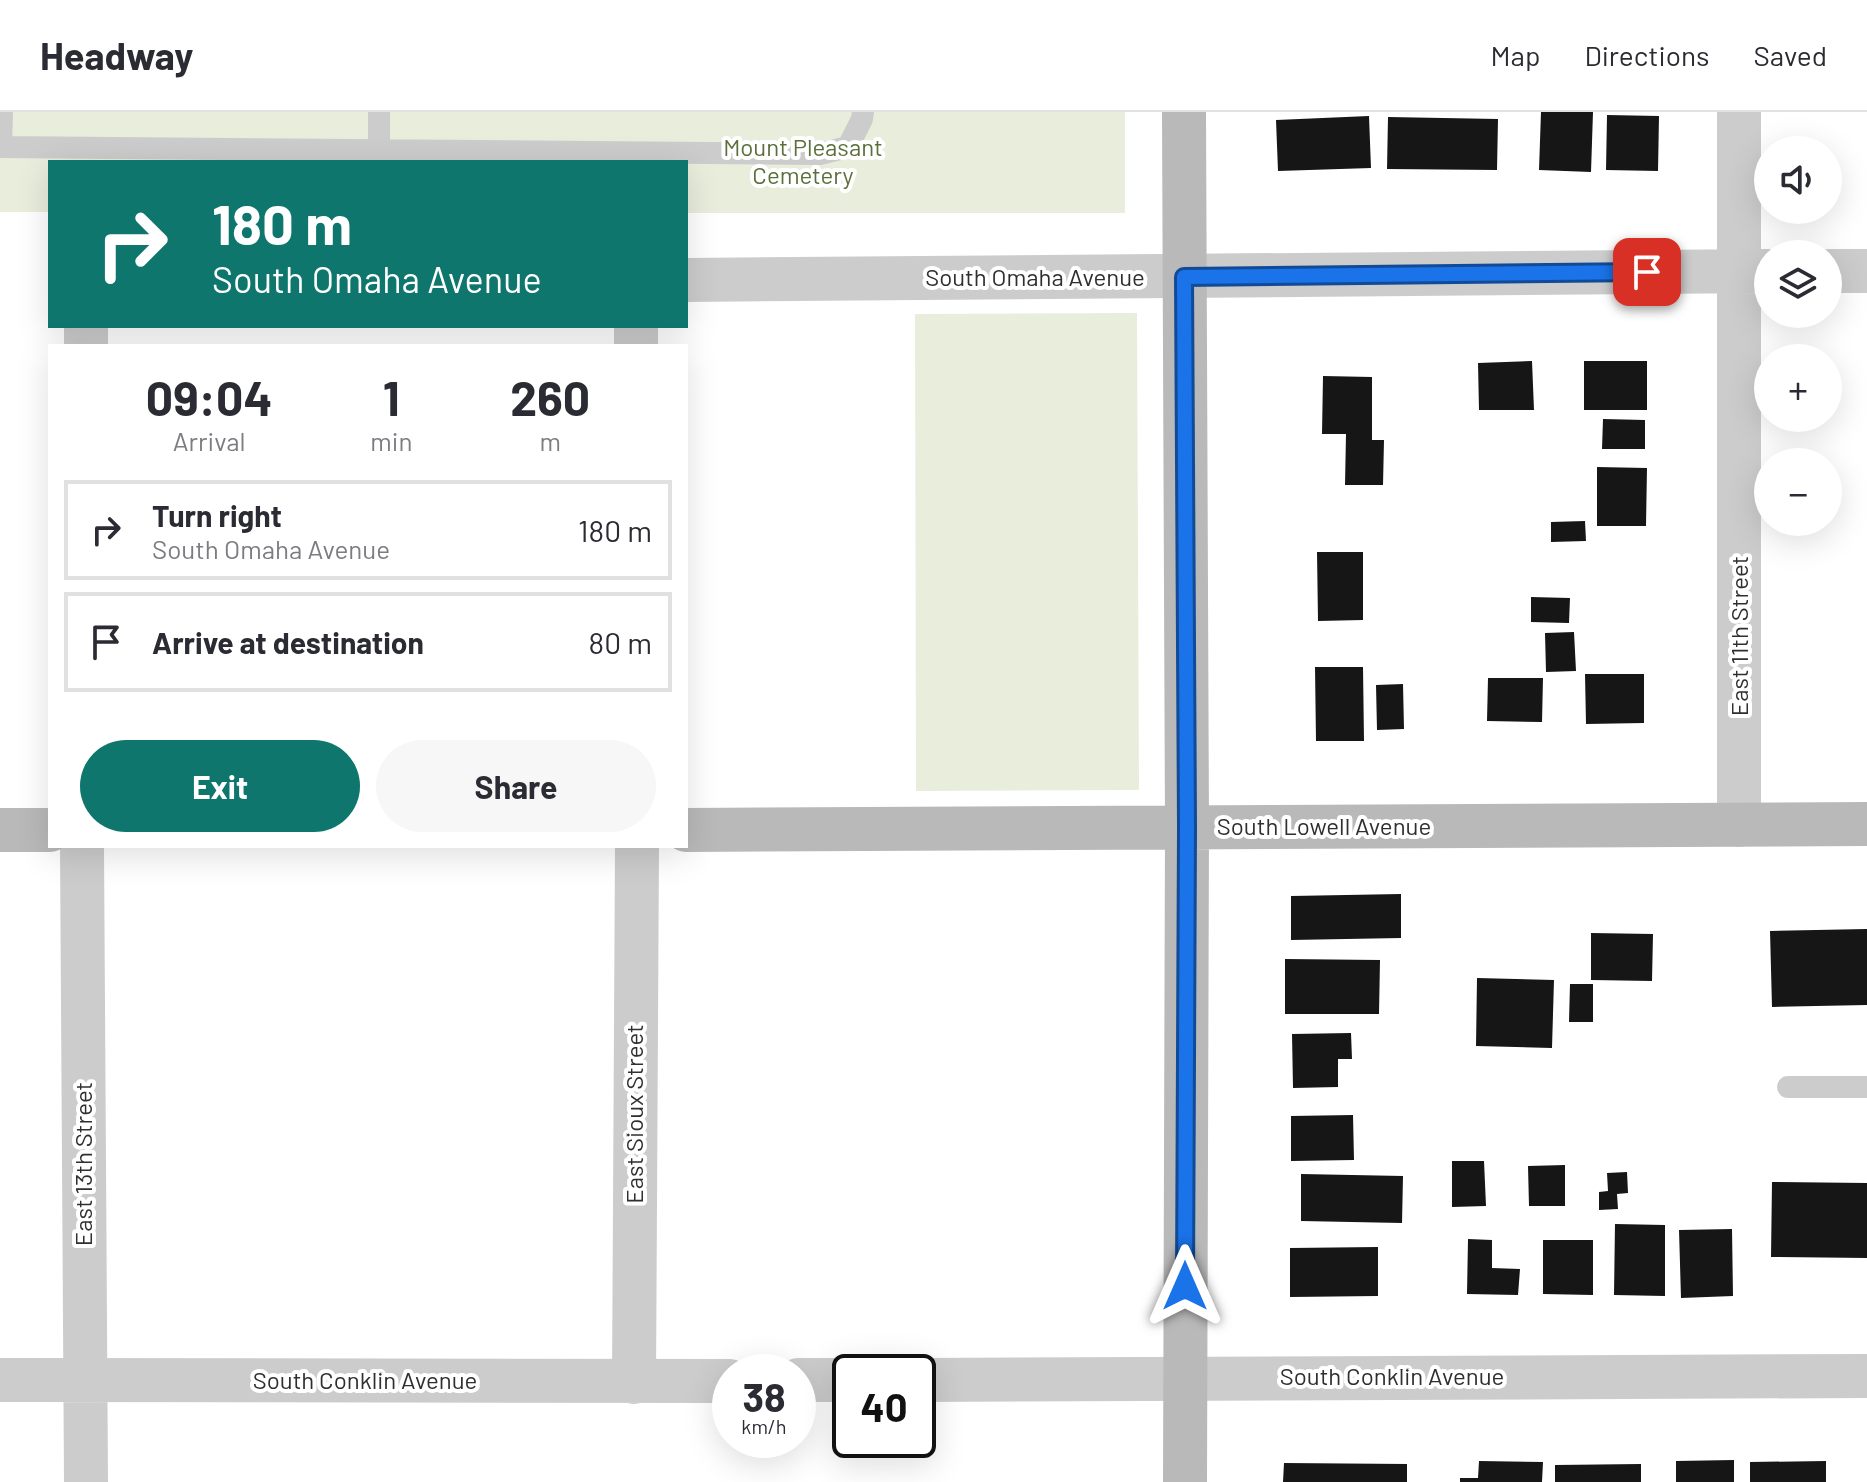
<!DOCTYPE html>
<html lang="en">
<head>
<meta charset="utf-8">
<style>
	body { margin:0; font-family:Barlow,sans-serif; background:#f7f7f7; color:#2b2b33; height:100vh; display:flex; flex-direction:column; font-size:30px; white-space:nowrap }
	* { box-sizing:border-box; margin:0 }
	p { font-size:26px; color:#7c7c81 }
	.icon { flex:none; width:44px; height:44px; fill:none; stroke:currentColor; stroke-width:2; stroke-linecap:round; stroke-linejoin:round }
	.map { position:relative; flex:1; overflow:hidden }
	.side { position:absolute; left:48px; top:232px; width:640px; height:504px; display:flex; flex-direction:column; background:#fff; border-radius:0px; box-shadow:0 8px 32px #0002 }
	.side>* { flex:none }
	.hud { position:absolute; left:48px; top:48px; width:640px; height:168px; border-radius:0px; box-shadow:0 8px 32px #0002; background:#0f766e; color:#fff; overflow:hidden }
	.controls { position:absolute; left:1754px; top:24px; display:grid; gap:16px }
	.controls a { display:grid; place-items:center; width:88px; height:88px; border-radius:50%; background:#fff; box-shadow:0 8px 32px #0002; font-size:40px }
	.speed { position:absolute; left:712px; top:1242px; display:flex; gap:16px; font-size:40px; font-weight:700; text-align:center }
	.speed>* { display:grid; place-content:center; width:104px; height:104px; border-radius:50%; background:#fff; box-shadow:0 8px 32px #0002; line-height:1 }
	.speed small { font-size:20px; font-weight:400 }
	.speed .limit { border:4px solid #111; border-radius:12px; background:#fff; color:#111 }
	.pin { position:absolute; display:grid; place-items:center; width:68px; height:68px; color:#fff; margin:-34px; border-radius:16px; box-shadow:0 4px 12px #0006 }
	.me { position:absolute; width:88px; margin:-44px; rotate:0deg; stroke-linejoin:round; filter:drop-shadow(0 0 6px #0008) }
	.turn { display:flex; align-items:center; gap:28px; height:168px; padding:0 32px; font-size:36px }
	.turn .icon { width:104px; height:104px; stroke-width:2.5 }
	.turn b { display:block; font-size:56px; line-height:68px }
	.eta { display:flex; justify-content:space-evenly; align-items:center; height:136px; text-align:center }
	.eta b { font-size:48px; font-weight:700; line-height:56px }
	.action { display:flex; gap:16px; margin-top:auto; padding:16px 32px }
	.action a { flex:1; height:92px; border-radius:48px; background:#0f766e; color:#fff; font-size:32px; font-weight:700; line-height:92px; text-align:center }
	.action a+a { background:#f7f7f7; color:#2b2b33 }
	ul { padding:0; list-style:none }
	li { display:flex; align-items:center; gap:24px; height:100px; margin:0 16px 12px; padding:0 16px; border:4px solid #e1e1e2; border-radius:0px }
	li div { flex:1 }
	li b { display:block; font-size:30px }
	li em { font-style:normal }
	header { display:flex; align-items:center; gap:48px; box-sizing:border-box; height:112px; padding:0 40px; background:#fff; border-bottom:2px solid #e1e1e2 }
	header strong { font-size:38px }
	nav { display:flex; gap:44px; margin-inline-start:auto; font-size:28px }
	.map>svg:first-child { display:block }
	.green { fill:#e8eddc }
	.building { fill:#161616 }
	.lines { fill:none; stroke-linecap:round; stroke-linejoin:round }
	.lane { stroke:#ccc; stroke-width:22 }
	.street { stroke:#ccc; stroke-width:44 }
	.secondary { stroke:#b9b9b9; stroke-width:44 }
	.route-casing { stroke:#114b97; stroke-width:20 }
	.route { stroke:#1a73e8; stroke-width:14 }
	.labels { text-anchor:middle; stroke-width:8; stroke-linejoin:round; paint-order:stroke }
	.park-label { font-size:24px; fill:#5a6f39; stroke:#fff }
	.street-label { font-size:24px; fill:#2f2f2f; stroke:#fff }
</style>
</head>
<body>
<header>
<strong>Headway</strong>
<nav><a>Map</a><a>Directions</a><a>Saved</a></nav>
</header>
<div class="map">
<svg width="1867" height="1370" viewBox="0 0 1867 1370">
	<rect width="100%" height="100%" fill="#fff"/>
	<!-- green -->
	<path class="green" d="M0 0H1125V101H686V50H50V100H0Z
		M1137 201 1139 678 916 679 915 202Z"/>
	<!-- building -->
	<path class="building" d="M1541 0H1593L1591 60 1539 58Z
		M1607 3 1659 4 1658 59 1606 58Z
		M1369 4 1371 56 1278 59 1276 8Z
		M1388 5 1498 7 1497 58 1387 57Z
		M1532 249 1534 298H1479L1478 251Z
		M1584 249H1647V298H1584Z
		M1323 264 1372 265V328H1384L1383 373H1345L1346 322H1322Z
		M1603 307 1645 308V337H1602Z
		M1597 355 1647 356 1646 414H1597Z
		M1585 409 1586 429 1551 430V410Z
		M1317 440H1363V508L1318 509Z
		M1531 485 1570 486 1569 511 1531 510Z
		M1574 520 1576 559 1546 560 1545 521Z
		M1315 555H1363L1364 629H1316Z
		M1585 562H1644V611L1586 612Z
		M1488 566H1543L1542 610 1487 609Z
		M1403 572 1404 617 1377 618 1376 573Z
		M1401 782V826L1291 828V784Z
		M1867 817V893L1772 895 1770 819Z
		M1591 821 1653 822 1652 869 1591 868Z
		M1285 847 1380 848 1379 902H1285Z
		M1477 866 1554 868 1552 936 1476 934Z
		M1570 872H1593V910H1569Z
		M1351 921 1352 947H1338V975L1293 976 1292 922Z
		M1353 1003 1354 1048 1291 1049V1004Z
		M1452 1049H1484L1486 1094 1452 1095Z
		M1565 1053V1094H1529L1528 1054Z
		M1627 1060 1628 1081 1617 1082 1618 1097 1599 1098V1080L1608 1079 1607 1061Z
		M1301 1062 1403 1064 1402 1111 1301 1109Z
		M1772 1070 1867 1071V1146L1771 1145Z
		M1615 1112 1665 1113V1184L1614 1183Z
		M1732 1117 1733 1184 1681 1186 1679 1118Z
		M1468 1127 1492 1128V1156L1520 1157 1518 1183 1467 1182Z
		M1543 1128H1593V1183L1543 1182Z
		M1378 1135V1184L1290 1185V1136Z
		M1734 1348V1370H1676V1349Z
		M1479 1349 1543 1350 1542 1370H1460V1366H1478Z
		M1826 1349V1370H1750V1350Z
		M1284 1351 1407 1352V1370H1283Z
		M1641 1352V1370H1555V1353Z"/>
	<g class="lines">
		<!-- lane -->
		<path class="lane" d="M0 35 820 42 848 35 862 7 863 0
			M1 35 2 0
			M379 38V0
			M1788 975H1867"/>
		<!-- street -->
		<path class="street" d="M1739 0V713
			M1828 159H1867
			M686 168 1768 159
			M636 214V234
			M86 234V214
			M82 734 86 1370
			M0 1268 730 1269
			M798 1268H850
			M918 1268 1867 1264
			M634 1270 637 734"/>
		<!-- secondary -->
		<path class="secondary" d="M1184 0 1187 716 1185 1370
			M0 718H50
			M686 718 1867 712"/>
	</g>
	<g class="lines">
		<!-- route casing -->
		<g class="route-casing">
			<path id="route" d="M1185 1174 1187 716 1184 165 1647 160"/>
		</g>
		<!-- route -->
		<use href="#route" class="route"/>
	</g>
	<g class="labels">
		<!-- park labels -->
		<g class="park-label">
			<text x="803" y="44">Mount Pleasant<tspan x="803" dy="28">Cemetery</tspan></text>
		</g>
		<!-- street labels -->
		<g class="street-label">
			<text x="1035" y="174">South Omaha Avenue</text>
			<text transform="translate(1740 524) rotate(-90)" y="8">East 11th Street</text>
			<text x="1324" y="723">South Lowell Avenue</text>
			<text transform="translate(635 1002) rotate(-90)" y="8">East Sioux Street</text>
			<text transform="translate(84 1052) rotate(-90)" y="8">East 13th Street</text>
			<text x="1392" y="1273">South Conklin Avenue</text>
			<text x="365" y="1277">South Conklin Avenue</text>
		</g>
	</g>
</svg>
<div class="controls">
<a><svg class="icon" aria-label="sound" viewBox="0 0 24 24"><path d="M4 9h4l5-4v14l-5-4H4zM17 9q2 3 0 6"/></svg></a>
<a><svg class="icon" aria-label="layers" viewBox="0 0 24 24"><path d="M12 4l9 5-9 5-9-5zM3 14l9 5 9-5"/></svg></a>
<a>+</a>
<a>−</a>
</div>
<div class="speed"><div>38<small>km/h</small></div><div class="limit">40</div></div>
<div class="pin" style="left:1647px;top:160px;background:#d93025"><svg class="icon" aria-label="arrive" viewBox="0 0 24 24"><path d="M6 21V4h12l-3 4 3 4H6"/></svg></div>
<svg class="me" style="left:1185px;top:1174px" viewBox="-20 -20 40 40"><path d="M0-17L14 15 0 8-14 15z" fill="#1a73e8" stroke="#fff" stroke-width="4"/></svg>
<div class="hud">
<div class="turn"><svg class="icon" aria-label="right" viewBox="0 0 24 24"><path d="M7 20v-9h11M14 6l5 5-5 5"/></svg><div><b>180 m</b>South Omaha Avenue</div></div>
</div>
<section class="side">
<div class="eta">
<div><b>09:04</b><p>Arrival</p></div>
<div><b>1</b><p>min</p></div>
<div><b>260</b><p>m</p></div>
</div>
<ul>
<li><svg class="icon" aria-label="right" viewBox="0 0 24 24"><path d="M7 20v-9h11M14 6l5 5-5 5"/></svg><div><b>Turn right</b><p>South Omaha Avenue</p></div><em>180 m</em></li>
<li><svg class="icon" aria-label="arrive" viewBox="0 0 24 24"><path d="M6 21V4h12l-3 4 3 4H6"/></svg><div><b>Arrive at destination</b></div><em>80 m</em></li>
</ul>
<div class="action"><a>Exit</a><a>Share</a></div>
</section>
</div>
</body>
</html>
